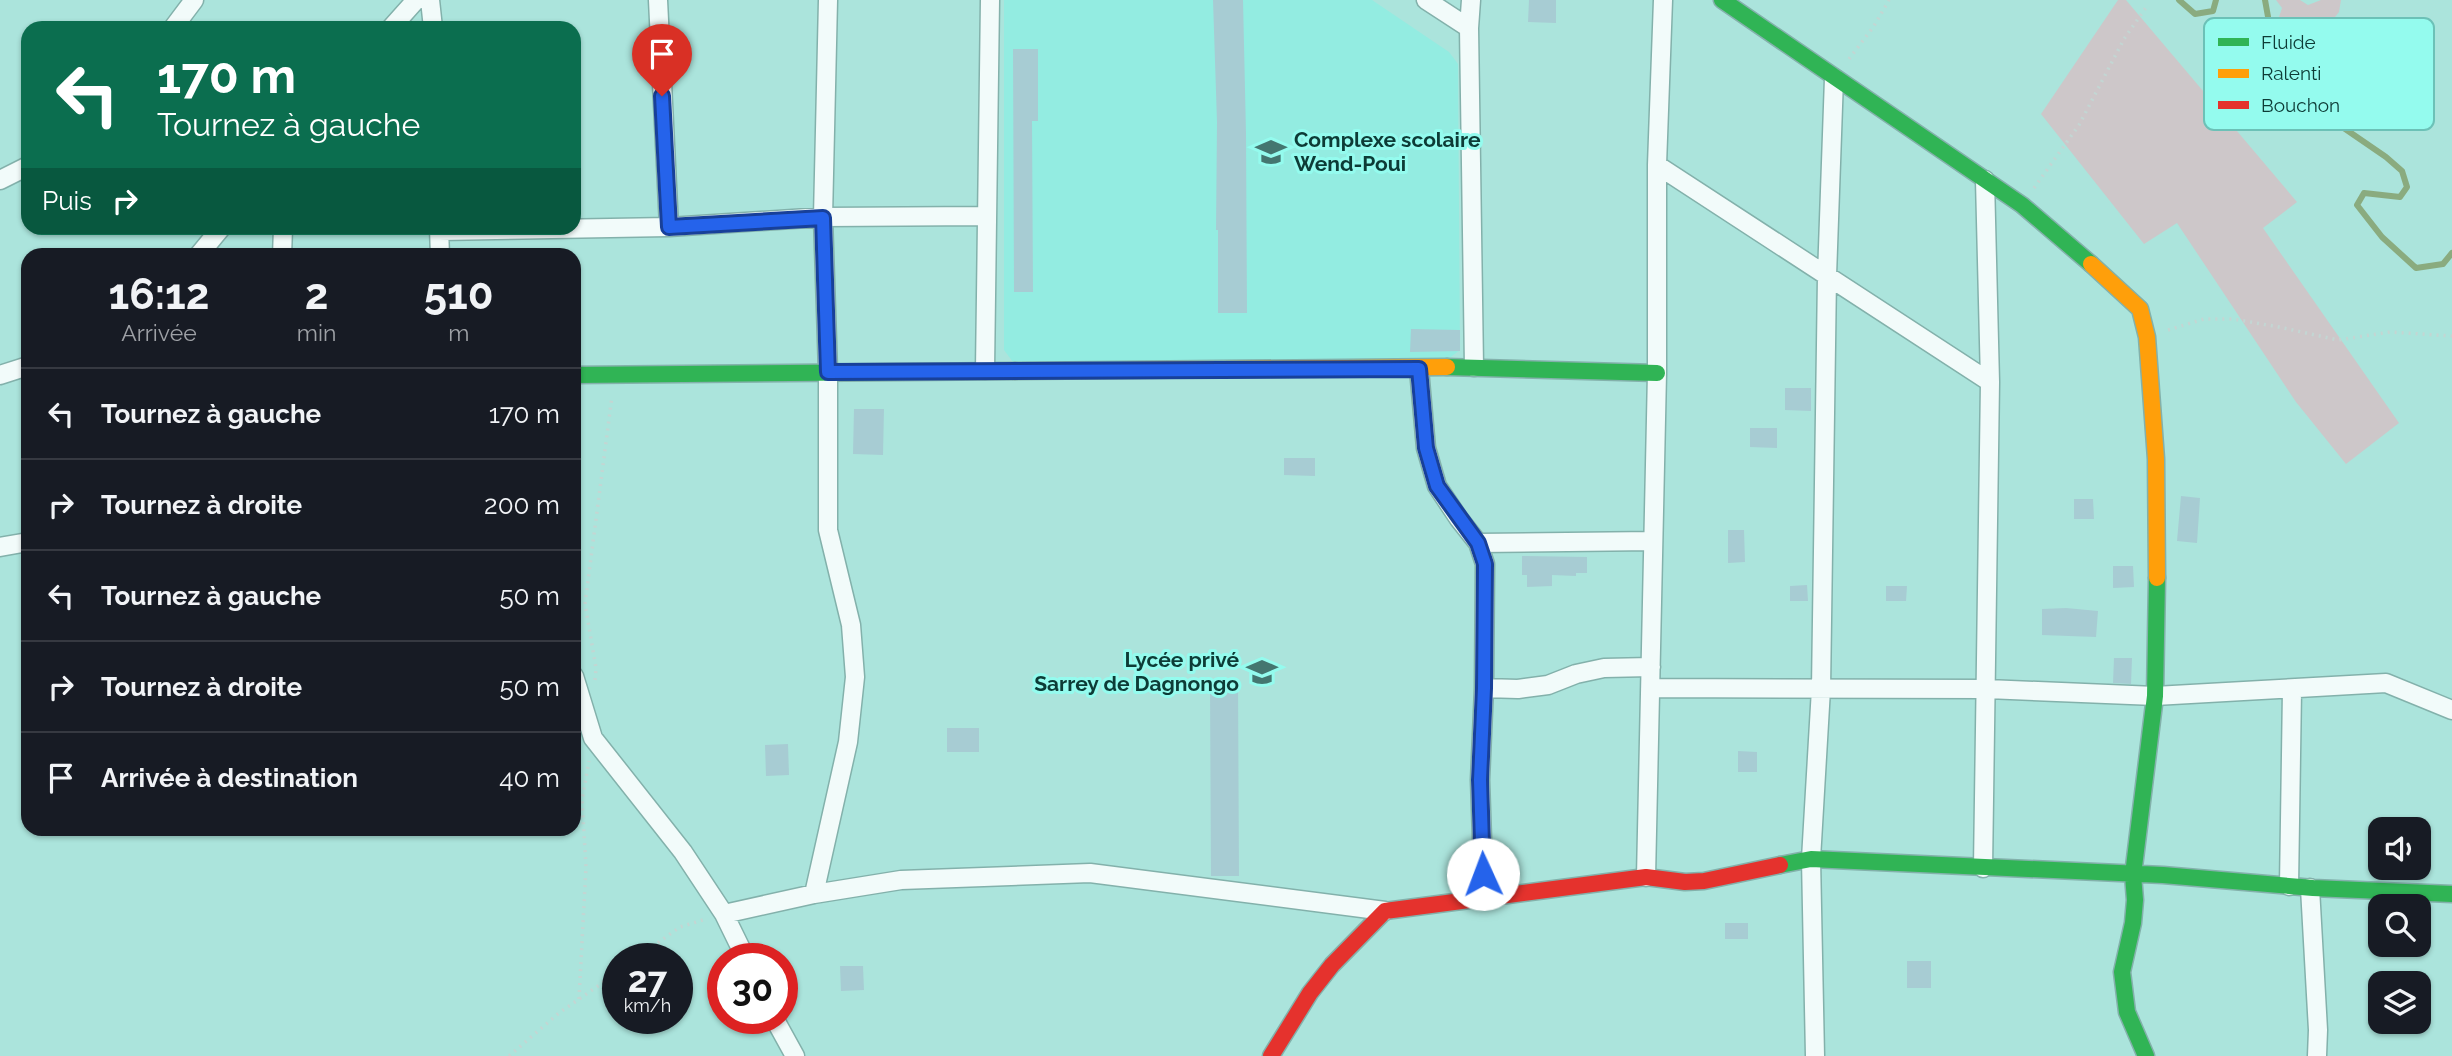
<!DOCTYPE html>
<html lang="fr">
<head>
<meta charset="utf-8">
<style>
	body { margin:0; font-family:Raleway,sans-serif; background:#242831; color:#f1f3f6; height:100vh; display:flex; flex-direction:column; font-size:26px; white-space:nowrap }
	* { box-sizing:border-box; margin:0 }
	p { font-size:23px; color:#9ea1a6 }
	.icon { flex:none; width:38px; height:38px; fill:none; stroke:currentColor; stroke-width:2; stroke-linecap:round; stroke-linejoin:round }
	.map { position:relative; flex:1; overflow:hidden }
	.side { position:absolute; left:21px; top:248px; width:560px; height:588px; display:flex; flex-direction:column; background:#171b24; border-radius:21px; box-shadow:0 2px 5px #0004 }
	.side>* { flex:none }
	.top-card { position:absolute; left:21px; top:21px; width:560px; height:214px; border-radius:21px; box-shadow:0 2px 5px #0004; background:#0b6e4f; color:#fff; overflow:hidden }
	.tools { position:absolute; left:2368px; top:817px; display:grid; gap:14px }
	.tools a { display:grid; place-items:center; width:63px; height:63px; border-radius:14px; background:#171b24; box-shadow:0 2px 5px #0004; font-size:35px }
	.speed { position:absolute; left:602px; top:943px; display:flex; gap:14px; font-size:35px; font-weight:700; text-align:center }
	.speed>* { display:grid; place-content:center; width:91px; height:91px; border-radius:50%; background:#171b24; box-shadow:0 2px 5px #0004; line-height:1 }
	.speed small { font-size:18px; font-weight:400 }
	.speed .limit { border:10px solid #d22; background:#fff; color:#111 }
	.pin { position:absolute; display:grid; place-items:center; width:60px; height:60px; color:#fff; margin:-72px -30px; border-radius:50% 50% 50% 0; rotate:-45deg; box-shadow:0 0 7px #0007 }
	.pin .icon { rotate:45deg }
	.me { position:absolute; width:77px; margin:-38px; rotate:358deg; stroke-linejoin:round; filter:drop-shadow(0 0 5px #0008) }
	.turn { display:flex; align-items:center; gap:24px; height:147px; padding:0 21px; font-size:32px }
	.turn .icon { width:91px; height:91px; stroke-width:2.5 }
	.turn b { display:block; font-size:49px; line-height:60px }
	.then { display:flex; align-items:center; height:66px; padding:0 21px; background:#0003; gap:14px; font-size:26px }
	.eta { display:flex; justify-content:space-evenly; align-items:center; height:119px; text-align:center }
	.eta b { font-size:42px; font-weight:700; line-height:49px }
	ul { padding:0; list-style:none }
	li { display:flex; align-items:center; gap:21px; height:91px; padding:0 21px; border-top:2px solid #363941 }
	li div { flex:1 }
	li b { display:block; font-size:26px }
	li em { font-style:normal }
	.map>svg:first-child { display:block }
	.built { fill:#93ece1 }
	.green { fill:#cdc7c9 }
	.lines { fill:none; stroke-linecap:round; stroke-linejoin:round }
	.stream { stroke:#8aab7f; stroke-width:6 }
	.building { fill:#a7ccd3 }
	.street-casing { stroke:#83b1ab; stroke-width:21 }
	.fast-casing { stroke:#83b1ab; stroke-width:19 }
	.slow-casing { stroke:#83b1ab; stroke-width:19 }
	.jam-casing { stroke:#83b1ab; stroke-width:19 }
	.path { stroke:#c3d6d3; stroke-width:3.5; stroke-dasharray:2 5; stroke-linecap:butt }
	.street { stroke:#f2fbfa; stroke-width:18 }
	.fast { stroke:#30b455; stroke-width:16 }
	.slow { stroke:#ff9f0a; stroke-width:16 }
	.jam { stroke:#e5322d; stroke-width:16 }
	.route-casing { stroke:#184099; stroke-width:18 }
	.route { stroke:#2563eb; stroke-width:12 }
	.labels { text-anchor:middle; stroke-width:6; stroke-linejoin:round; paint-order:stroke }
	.poi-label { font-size:21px; font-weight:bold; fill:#0d3b36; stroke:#94fbee; text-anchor:start }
	.key { fill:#94fbee; stroke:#6cc1b7; stroke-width:2 }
	.key-label { font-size:19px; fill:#0d3b36 }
</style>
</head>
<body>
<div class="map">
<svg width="2452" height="1056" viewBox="0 0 2452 1056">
	<rect width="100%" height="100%" fill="#abe4dc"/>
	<!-- built -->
	<path class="built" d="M1004 0H1372L1449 52 1458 64 1460 350 1448 359 1013 362 1004 350Z"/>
	<!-- green -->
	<path class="green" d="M2118 0H2126L2297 202 2263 228 2399 423 2346 464 2296 402 2177 223 2144 244 2041 114Z
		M2276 0H2300L2308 5 2321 0H2341L2339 12 2327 27 2334 42V52C2318 69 2308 78 2290 58 2285 51 2278 43 2277 34 2276 25 2279 17 2282 8Z"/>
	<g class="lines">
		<!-- stream -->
		<path class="stream" d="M2179 0 2195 14 2213 11 2216 0
			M2265 0 2276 61 2335 122 2386 157 2402 171 2407 187 2400 197 2364 193 2357 205 2382 237 2416 268 2443 264 2452 253"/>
	</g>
	<!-- building -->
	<path class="building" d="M1213 0H1243L1246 134 1247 313H1218V230H1216L1217 122Z
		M1529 0H1556V23L1528 22Z
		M1013 49H1038V121H1032L1033 292H1014Z
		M1411 329 1460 330V351L1410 352Z
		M1785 388H1811V411L1785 410Z
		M854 409H884L883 455 853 454Z
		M1750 428H1777V448L1750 447Z
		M1284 458H1315V476L1284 475Z
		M2181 496 2200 498 2197 543 2177 541Z
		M2074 499H2093L2094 519H2074Z
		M1728 530H1744L1745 562 1728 563Z
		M1522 556 1587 557V573H1576V576L1552 575V586L1527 587V575H1522Z
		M2113 566H2133L2134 587 2113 588Z
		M1807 585 1808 601H1790V586Z
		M1886 586H1907L1906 601H1886Z
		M2066 608 2098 611 2096 637 2042 635V609Z
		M2114 658H2132L2131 684 2113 683Z
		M1238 682 1239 876H1211L1210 683Z
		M947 728H979V752H947Z
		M788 744 789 775 766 776 765 745Z
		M1738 751 1757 752V772H1738Z
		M1725 923H1748V939H1725Z
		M1907 961H1931V988H1907Z
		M840 966H863L864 990 841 991Z"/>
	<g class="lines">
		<!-- street casing -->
		<g class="street-casing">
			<path id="street" d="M430 0 433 28
				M658 0 669 227
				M1426 0 1469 28
				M1471 0 1469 28 1474 367
				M173 28 194 0
				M391 28 416 0
				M1657 165 1990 382
				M0 180 28 166
				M439 228 440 256
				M439 231 669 227 823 217 986 216
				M198 256 221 228
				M282 256 283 228
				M1419 369 1426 448 1437 486 1459 519 1478 543 1485 564 1484 688 1480 780 1484 898
				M985 370 990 0
				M0 375 28 366
				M1478 543 1653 541
				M0 547 28 542
				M574 676 593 738 683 852 724 914 746 959
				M1484 688 1518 689 1548 685 1576 674 1604 668 1651 667
				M1650 688 1987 689 2155 696 2386 683 2452 710
				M1983 868 1990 382 1985 180
				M1646 877 1657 373V165L1663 0
				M2289 886 2292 690
				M2310 888 2318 1030 2317 1056
				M814 894 848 742 855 677 851 625 828 530V372L823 217 828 0
				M724 914 814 894 901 880 1090 873 1385 911
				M774 1018 795 1056
				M1815 1056 1811 859 1821 689 1827 276 1834 78"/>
		</g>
		<!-- fast casing -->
		<g class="fast-casing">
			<path id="fast" d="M1722 0 2022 205 2091 264
				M1447 367 1657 373
				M574 375 1015 371
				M1780 865 1811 859 2163 875 2313 888 2452 894
				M2146 1056 2127 1012 2122 972 2133 923 2135 900 2133 875 2155 696 2157 578"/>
		</g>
		<!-- slow casing -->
		<g class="slow-casing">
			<path id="slow" d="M2091 264 2140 309 2147 337 2156 459 2157 578
				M1015 371 1447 367"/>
		</g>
		<!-- jam casing -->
		<g class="jam-casing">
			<path id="jam" d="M1271 1056 1310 993 1332 965 1385 911 1646 877 1685 882 1704 881 1780 865"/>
		</g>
		<!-- path -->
		<path class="path" d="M1849 59 1874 26 1889 0
			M2034 188 2079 125 2124 39 2147 6
			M2168 330 2204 319H2233L2279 327 2338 340 2390 332 2452 336
			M595 680 596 668 585 604 612 396
			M635 959 680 927 706 919
			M579 999 586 867 582 800 589 761
			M509 1056 559 1013 618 972"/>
		<!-- street -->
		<use href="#street" class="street"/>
		<!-- fast -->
		<use href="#fast" class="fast"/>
		<!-- slow -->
		<use href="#slow" class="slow"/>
		<!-- jam -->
		<use href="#jam" class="jam"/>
	</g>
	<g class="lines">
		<!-- route casing -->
		<g class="route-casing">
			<path id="route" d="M662 96 669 227 823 218 828 372 1419 369 1426 448 1437 486 1478 543 1485 564 1484 688 1480 780 1483 874"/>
		</g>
		<!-- route -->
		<use href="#route" class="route"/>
	</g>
	<!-- icons -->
	<defs>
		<g id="school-bare" transform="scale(2.415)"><path d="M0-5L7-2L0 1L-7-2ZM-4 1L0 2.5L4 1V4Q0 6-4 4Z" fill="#447670" stroke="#94fbee" stroke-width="2.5" paint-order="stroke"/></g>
	</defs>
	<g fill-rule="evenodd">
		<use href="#school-bare" x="1271" y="152"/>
		<use href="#school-bare" x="1262" y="672"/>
	</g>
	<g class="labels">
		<!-- poi labels -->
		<g class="poi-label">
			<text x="1294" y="147">Complexe scolaire<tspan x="1294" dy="24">Wend-Poui</tspan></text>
			<text x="1239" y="667" text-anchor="end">Lycée privé<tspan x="1239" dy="24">Sarrey de Dagnongo</tspan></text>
		</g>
	</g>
	<!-- legend -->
	<rect x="2204" y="18" width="230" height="112" rx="10" class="key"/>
	<rect x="2218" y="38" width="31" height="8" fill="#30b455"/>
	<rect x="2218" y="69" width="31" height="9" fill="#ff9f0a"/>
	<rect x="2218" y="101" width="31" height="8" fill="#e5322d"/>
	<g class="key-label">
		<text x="2261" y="49">Fluide</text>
		<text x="2261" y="80">Ralenti</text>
		<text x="2261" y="112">Bouchon</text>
	</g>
</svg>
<div class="tools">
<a><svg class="icon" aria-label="sound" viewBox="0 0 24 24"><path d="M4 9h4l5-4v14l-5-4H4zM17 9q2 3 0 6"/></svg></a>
<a><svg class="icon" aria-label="search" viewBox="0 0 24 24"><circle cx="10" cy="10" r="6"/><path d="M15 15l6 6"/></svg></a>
<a><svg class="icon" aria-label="layers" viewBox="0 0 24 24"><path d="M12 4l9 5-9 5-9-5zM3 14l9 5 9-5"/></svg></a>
</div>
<div class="speed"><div>27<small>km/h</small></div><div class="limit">30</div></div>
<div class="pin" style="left:662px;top:96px;background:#d93025"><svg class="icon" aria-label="arrive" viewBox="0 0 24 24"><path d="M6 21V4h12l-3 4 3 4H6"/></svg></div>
<svg class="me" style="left:1483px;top:874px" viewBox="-20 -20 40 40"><circle r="19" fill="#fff"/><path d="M0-13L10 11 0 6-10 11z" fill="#2563eb"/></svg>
<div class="top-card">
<div class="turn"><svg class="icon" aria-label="left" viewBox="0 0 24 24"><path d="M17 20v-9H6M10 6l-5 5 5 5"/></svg><div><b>170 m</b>Tournez à gauche</div></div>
<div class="then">Puis<svg class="icon" aria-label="right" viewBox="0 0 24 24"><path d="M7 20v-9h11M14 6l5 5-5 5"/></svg></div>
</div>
<section class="side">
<div class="eta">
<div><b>16:12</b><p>Arrivée</p></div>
<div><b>2</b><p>min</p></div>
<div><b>510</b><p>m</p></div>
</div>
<ul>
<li><svg class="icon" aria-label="left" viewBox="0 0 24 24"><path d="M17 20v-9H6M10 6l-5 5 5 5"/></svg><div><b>Tournez à gauche</b></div><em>170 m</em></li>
<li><svg class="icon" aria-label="right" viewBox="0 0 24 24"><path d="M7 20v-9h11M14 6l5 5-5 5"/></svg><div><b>Tournez à droite</b></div><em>200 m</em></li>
<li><svg class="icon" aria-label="left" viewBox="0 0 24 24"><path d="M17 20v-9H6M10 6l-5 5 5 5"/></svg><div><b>Tournez à gauche</b></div><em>50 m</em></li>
<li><svg class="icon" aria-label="right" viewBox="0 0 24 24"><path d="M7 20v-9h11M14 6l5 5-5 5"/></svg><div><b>Tournez à droite</b></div><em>50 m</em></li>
<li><svg class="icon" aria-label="arrive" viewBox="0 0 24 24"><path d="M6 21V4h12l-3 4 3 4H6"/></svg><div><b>Arrivée à destination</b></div><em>40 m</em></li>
</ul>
</section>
</div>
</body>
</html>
